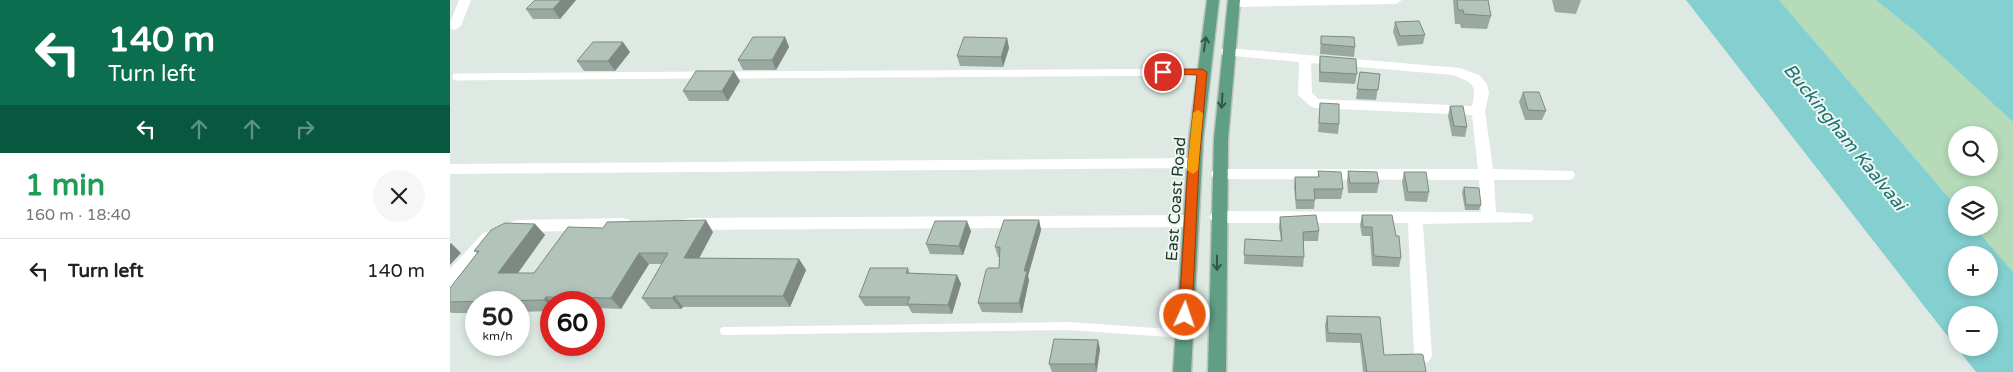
<!DOCTYPE html>
<html lang="en">
<head>
<meta charset="utf-8">
<style>
	body { margin:0; font-family:"Varela Round",sans-serif; background:#f6f6f6; color:#222; height:100vh; display:flex; flex-direction:column; font-size:19px; white-space:nowrap }
	* { box-sizing:border-box; margin:0 }
	p { font-size:16px; color:#767676 }
	.icon { flex:none; width:28px; height:28px; fill:none; stroke:currentColor; stroke-width:2; stroke-linecap:round; stroke-linejoin:round }
	.map { position:relative; flex:1; overflow:hidden }
	.sheet { display:flex; flex-direction:column; background:#fff; width:450px }
	.sheet>* { flex:none }
	.banner { background:#0b6e4f; color:#fff; overflow:hidden }
	.controls { position:absolute; left:1498px; top:126px; display:grid; gap:10px }
	.controls a { display:grid; place-items:center; width:50px; height:50px; border-radius:50%; background:#fff; box-shadow:0 2px 8px #0003; font-size:25px }
	.speed { position:absolute; left:15px; top:291px; display:flex; gap:10px; font-size:25px; font-weight:700; text-align:center }
	.speed>* { display:grid; place-content:center; width:65px; height:65px; border-radius:50%; background:#fff; box-shadow:0 2px 8px #0003; line-height:1 }
	.speed small { font-size:12px; font-weight:400 }
	.speed .limit { border:8px solid #d22; background:#fff; color:#111 }
	.pin { position:absolute; display:grid; place-items:center; width:42px; height:42px; color:#fff; margin:-21px; border:2px solid #fff; border-radius:50%; box-shadow:0 1px 5px #0007 }
	.me { position:absolute; width:55px; margin:-28px; rotate:3deg; stroke-linejoin:round; filter:drop-shadow(0 0 4px #0008) }
	.turn { display:flex; align-items:center; gap:18px; height:105px; padding:0 25px; font-size:22px }
	.turn .icon { width:65px; height:65px; stroke-width:2.5 }
	.turn b { display:block; font-size:35px; line-height:42px }
	.lanes { display:flex; align-items:center; height:48px; padding:0 25px; background:#0003; justify-content:center; gap:25px; direction:ltr }
	.lanes .off { opacity:.35 }
	.round { display:grid; place-items:center; flex:none; width:52px; height:52px; border-radius:26px; background:#f6f6f6 }
	.head { display:flex; align-items:center; justify-content:space-between; height:85px; padding:0 25px }
	h1 { font-size:30px; font-weight:700; line-height:38px; color:#1e9e55 }
	ul { padding:0; list-style:none }
	li { display:flex; align-items:center; gap:15px; height:65px; padding:0 25px; border-top:1px solid #e0e0e0 }
	li div { flex:1 }
	li b { display:block; font-size:19px }
	li em { font-style:normal }
	main { display:flex; flex:1; min-height:0 }
	.map>svg:first-child { display:block }
	.green { fill:#b5dbb9; fill-rule:evenodd }
	.water { fill:#84cfcf; fill-rule:evenodd }
	.lines { fill:none; stroke-linecap:round; stroke-linejoin:round }
	.primary-casing { stroke:#bcc3c0; stroke-width:3 }
	.lane-far1 { stroke:#fff; stroke-width:7 }
	.lane { stroke:#fff; stroke-width:8 }
	.street { fill:#fff; fill-rule:evenodd }
	.primary { fill:#619f85; fill-rule:evenodd }
	.wall { fill:#99a9a0 }
	.shaded-wall { fill:#7d8982 }
	.building { fill:#b2c4ba; stroke:#7d8982 }
	.oneway { stroke:#335747 }
	.route { fill:#ea580c; stroke:#983908 }
	.slow { fill:#f59e0b }
	.labels { text-anchor:middle; stroke-width:4; stroke-linejoin:round; paint-order:stroke }
	.street-label { font-size:16px; fill:#1f382d; stroke:#edf6f0 }
	.water-label { font-size:18px; font-style:italic; fill:#1a7373; stroke:#edf6f0 }
</style>
</head>
<body>
<main>
<section class="sheet">
<div class="banner">
<div class="turn"><svg class="icon" aria-label="left" viewBox="0 0 24 24"><path d="M17 20v-9H6M10 6l-5 5 5 5"/></svg><div><b>140 m</b>Turn left</div></div>
<div class="lanes"><svg class="icon" aria-label="left" viewBox="0 0 24 24"><path d="M17 20v-9H6M10 6l-5 5 5 5"/></svg><svg class="icon off" aria-label="ahead" viewBox="0 0 24 24"><path d="M12 20V5M6 11l6-6 6 6"/></svg><svg class="icon off" aria-label="ahead" viewBox="0 0 24 24"><path d="M12 20V5M6 11l6-6 6 6"/></svg><svg class="icon off" aria-label="right" viewBox="0 0 24 24"><path d="M7 20v-9h11M14 6l5 5-5 5"/></svg></div>
</div>
<div class="head"><div><h1>1 min</h1><p>160 m · 18:40</p></div><a class="round"><svg class="icon" aria-label="close" viewBox="0 0 24 24"><path d="M6 6l12 12M18 6L6 18"/></svg></a></div>
<ul>
<li><svg class="icon" aria-label="left" viewBox="0 0 24 24"><path d="M17 20v-9H6M10 6l-5 5 5 5"/></svg><div><b>Turn left</b></div><em>140 m</em></li>
</ul>
</section>
<div class="map">
<svg width="1563" height="372" viewBox="0 0 1563 372">
	<rect width="100%" height="100%" fill="#dde9e2"/>
	<!-- green -->
	<path class="green" d="M1329 0H1426L1468 34 1563 122V272L1525 228H1539V195H1506V206ZM1506 135H1539V168H1506Z"/>
	<!-- water -->
	<path class="water" d="M1236 0H1329L1506 206V228H1525L1563 272V372H1526L1507 348H1539V315H1506V347ZM1506 255H1539V288H1506Z
		M1426 0H1563V122L1468 34Z"/>
	<g class="lines">
		<!-- primary casing -->
		<g class="primary-casing">
			<path id="primary" d="M757 0H769L753 139 741 372H723L739 139Z
				M778 0H790L778 139 776 372H758L764 139Z"/>
		</g>
		<!-- lane-far1 -->
		<path class="lane-far1" d="M277 75 752 72
			M6 77 253 75"/>
		<!-- lane -->
		<path class="lane" d="M274 331 619 326 734 334"/>
		<!-- street -->
		<path class="street" d="M9 0H21L11 26 5 30 1 29 0 23Z
			M781 0H952L946 4 783 7 777 3Z
			M777 48 1010 68 1029 75 1037 84 1039 93 1035 111 1043 169 1123 171 1125 175 1123 179 1118 180H1044L1046 212 1081 214 1084 218 1081 222 973 224 982 356 979 361 973 364 967 361 964 356 958 223H767L762 221 759 217 762 213 767 211 1031 212 1029 180 768 179 763 178 761 174 763 170 768 169H1028L1022 115 865 108 860 106 848 95 849 62 772 55 771 52 772 49ZM861 63 1003 75C1023 83 1027 84 1022 106L868 99 862 93Z
			M743 158 748 159 750 163 748 167 743 168 0 174V164Z
			M740 215 746 217 748 221 746 225 740 227 239 230 233 228 231 224 233 220 239 218Z
			M174 218 180 220 182 224 180 228 174 230 67 232 61 230 59 226 61 222 67 220Z
			M39 231 45 233 47 237 45 241 6 285 0 287V269L33 233Z"/>
		<!-- primary -->
		<use href="#primary" class="primary"/>
	</g>
	<!-- wall -->
	<path class="wall" d="M85 0H126L110 19H83L76 9Z
		M1003 0H1038L1041 16 1037 29 1011 28 1010 24H1005Z
		M1102 0H1131L1126 14 1105 12Z
		M945 22 975 35 973 44 948 46 943 32Z
		M871 36 905 47 904 57 870 54Z
		M335 37 339 47 326 70H293L288 60Z
		M557 38 559 48 553 67 510 66 507 56Z
		M180 52 165 71H134L127 61Z
		M870 56 907 74 905 84 869 82V66Z
		M910 72 930 74 926 100 906 99Z
		M290 81 278 101H239L233 91Z
		M1073 92 1096 111 1092 120H1075L1069 102Z
		M870 103 889 124 888 134 868 132Z
		M1000 106 1017 127 1015 137 1002 136 998 116Z
		M868 171 893 189 891 199H865L864 209H846L844 187 845 177H868Z
		M898 171 929 183 927 193H898L897 181Z
		M954 172 979 192 977 202 955 201 952 182Z
		M1014 187 1031 205 1029 210H1015L1012 192Z
		M912 215 946 236 951 258 949 267 922 266 920 236H912L910 225Z
		M830 217 869 231 868 241H854V257L853 267 794 264 795 239 831 241 829 227Z
		M589 220 591 230 578 276 579 280 572 313 532 312 528 303 549 268V257H548L545 247Z
		M85 224 95 235 68 273H84L153 228 263 232 249 258 349 259 356 270 340 307H233L231 309H201L192 298 212 264H199L171 309 144 308V302H101V311L69 312V302H26V313H2L0 312V288L27 253 24 251Z
		M521 231 513 255 480 254 476 244Z
		M458 268 460 274 507 275 511 284 502 314 462 313 458 306H415L409 297Z
		M877 316 930 317 934 355 976 372H913L910 343 876 342 875 325Z
		M650 349 647 372H602L599 364Z"/>
	<!-- shaded-wall -->
	<path class="shaded-wall" d="M111 0H126L110 19 103 9Z
		M335 37 339 47 326 70 322 60Z
		M557 38 559 48 553 67 551 57Z
		M173 42 180 52 165 71 158 61Z
		M284 71 290 81 278 101 272 91Z
		M256 220 263 232 243 270 234 258Z
		M589 220 591 230 578 276 579 280 572 313 569 303 574 271Z
		M517 221 521 231 513 255 509 246Z
		M85 224 95 235 60 284 48 273Z
		M1 243 11 253 0 265V244Z
		M189 253 199 264 171 309 161 298Z
		M349 259 356 270 340 307 333 296Z
		M507 275 511 284 502 314 498 305Z
		M224 296 233 307 231 309 222 298Z
		M96 297 102 302H101V307L94 300Z
		M648 340 650 349 646 372 645 364Z"/>
	<!-- building -->
	<path class="building" d="M85 0H111L103 9H76Z
		M1007 0H1038L1041 16 1014 14 1013 10H1008Z
		M969 21 975 35 950 36 945 22Z
		M871 36 904 37 905 47 871 44Z
		M303 37H335L322 60H288Z
		M514 37 557 38 551 57 507 56Z
		M143 42H173L158 61H127Z
		M870 56 906 59 907 74 870 72Z
		M246 71H284L272 91H233Z
		M910 72 930 74 928 90 907 89Z
		M1073 92H1089L1096 111 1078 110Z
		M870 103 889 104V124L869 123Z
		M1000 106H1013L1017 127 1004 126Z
		M868 171 891 172 893 189H864L865 200H846L845 177H869Z
		M898 171 927 172 929 183H900Z
		M954 172H976L979 192H958Z
		M1014 187 1029 188 1031 205H1016Z
		M866 215 869 231 853 232 854 257 794 255 795 239 832 241 830 217Z
		M912 215H942L946 236H949L951 258 924 256 922 227H913Z
		M256 220 234 258 349 259 333 296H224L222 298H192L218 253H189L161 298 96 297 94 300 0 302V288L29 251H24L41 230 55 223 85 224 48 273H84L118 227 153 228 157 222Z
		M554 220H589L574 271H577L569 303H528L536 270 538 268H549L550 247H545Z
		M485 221H517L509 246 476 244Z
		M420 268H458L456 273 507 275 498 305 457 304 460 297H409Z
		M877 316 930 317 934 355 971 354 973 355 976 372H917L911 334 878 333Z
		M604 339 648 340 645 364H599Z"/>
	<!-- one-way arrows -->
	<defs><path id="oneway-shaft" d="M-6 0H5M1.5-3L5.5 0L1.5 3" fill="none" stroke-width="1.6" stroke-linecap="round" stroke-linejoin="round" transform="scale(1.25)"/></defs>
	<g class="oneway">
		<use href="#oneway-shaft" transform="translate(755 44) rotate(-81)"/>
		<use href="#oneway-shaft" transform="translate(772 101) rotate(94)"/>
		<use href="#oneway-shaft" transform="translate(767 263) rotate(90)"/>
	</g>
	<!-- route -->
	<path class="route" d="M713 69H752L757 72 749 163 742 315 735 321 729 315 738 163 747 75 709 74 708 72Z"/>
	<!-- slow -->
	<path class="slow" d="M748 110 753 113 748 170 743 174 737 170 743 113Z"/>
	<g class="labels">
		<!-- street labels -->
		<g class="street-label">
			<text transform="translate(725 199) rotate(-86)" y="6">East Coast Road</text>
		</g>
		<!-- water labels -->
		<g class="water-label">
			<text transform="translate(1395 137) rotate(51)" y="6">Buckingham Kaalvaai</text>
		</g>
	</g>
</svg>
<div class="controls">
<a><svg class="icon" aria-label="search" viewBox="0 0 24 24"><circle cx="10" cy="10" r="6"/><path d="M15 15l6 6"/></svg></a>
<a><svg class="icon" aria-label="layers" viewBox="0 0 24 24"><path d="M12 4l9 5-9 5-9-5zM3 14l9 5 9-5"/></svg></a>
<a>+</a>
<a>−</a>
</div>
<div class="speed"><div>50<small>km/h</small></div><div class="limit">60</div></div>
<div class="pin" style="left:713px;top:72px;background:#d93025"><svg class="icon" aria-label="arrive" viewBox="0 0 24 24"><path d="M6 21V4h12l-3 4 3 4H6"/></svg></div>
<svg class="me" style="left:735px;top:315px" viewBox="-20 -20 40 40"><circle r="17" fill="#ea580c" stroke="#fff" stroke-width="3"/><path d="M0-11L8 9 0 5-8 9z" fill="#fff"/></svg>
</div>
</main>
</body>
</html>
